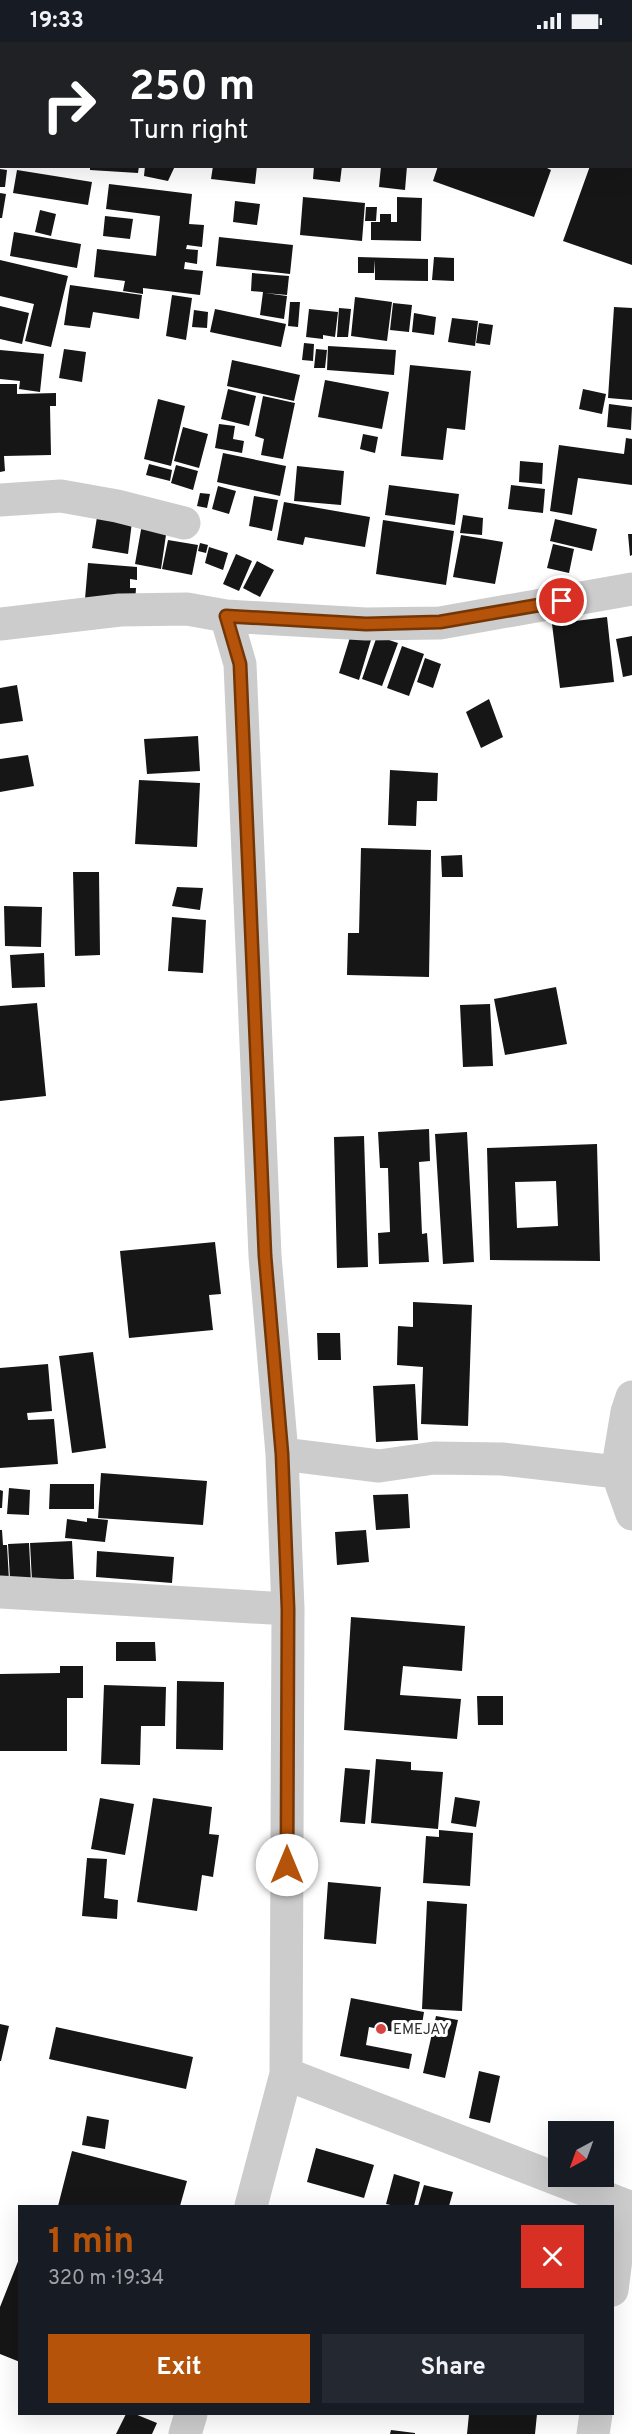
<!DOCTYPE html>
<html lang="en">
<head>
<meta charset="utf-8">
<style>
	body { margin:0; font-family:Overpass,sans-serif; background:#242831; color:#f1f3f6; height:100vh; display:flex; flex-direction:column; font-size:22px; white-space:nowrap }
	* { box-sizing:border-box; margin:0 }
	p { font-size:20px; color:#9ea1a6 }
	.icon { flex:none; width:33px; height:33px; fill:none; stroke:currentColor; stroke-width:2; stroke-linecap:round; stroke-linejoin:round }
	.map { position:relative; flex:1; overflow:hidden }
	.side { position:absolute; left:18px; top:2163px; width:596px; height:210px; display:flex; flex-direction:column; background:#171b24; border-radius:0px; box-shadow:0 6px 24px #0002 }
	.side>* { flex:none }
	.top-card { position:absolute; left:0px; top:0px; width:633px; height:126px; box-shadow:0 6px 24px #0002; background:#202124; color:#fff; overflow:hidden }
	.needle { width:39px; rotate:221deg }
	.controls { position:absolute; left:548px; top:2079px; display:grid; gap:12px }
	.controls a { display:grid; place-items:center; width:66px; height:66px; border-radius:0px; background:#171b24; box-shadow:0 6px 24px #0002; font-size:30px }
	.pin { position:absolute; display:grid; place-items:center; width:51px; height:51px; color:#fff; margin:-26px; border:3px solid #fff; border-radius:50%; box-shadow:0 2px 6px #0007 }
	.me { position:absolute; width:66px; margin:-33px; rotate:0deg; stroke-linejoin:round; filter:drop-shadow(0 0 4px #0008) }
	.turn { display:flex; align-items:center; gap:21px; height:126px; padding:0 30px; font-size:27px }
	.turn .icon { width:78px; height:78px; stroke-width:2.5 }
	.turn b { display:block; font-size:42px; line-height:51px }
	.round { display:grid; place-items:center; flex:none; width:63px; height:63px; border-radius:0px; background:#242831 }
	.overview { display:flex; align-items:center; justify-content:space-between; height:102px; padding:0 30px }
	h1 { font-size:36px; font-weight:700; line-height:45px; color:#b45309 }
	.action { display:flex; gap:12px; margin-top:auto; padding:12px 30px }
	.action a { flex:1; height:69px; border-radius:0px; background:#b45309; color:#fff; font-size:24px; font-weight:700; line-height:69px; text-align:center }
	.action a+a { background:#242831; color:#f1f3f6 }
	.status { display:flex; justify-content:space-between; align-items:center; height:42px; padding:0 30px; background:#171b24; direction:ltr }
	.status svg { height:16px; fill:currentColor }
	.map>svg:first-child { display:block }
	.building { fill:#161616; fill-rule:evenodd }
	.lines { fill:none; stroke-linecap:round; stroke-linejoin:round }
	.street { stroke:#ccc; stroke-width:33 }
	.route-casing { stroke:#753606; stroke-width:15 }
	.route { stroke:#b45309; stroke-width:10 }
	.poi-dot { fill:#d74441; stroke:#fff; stroke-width:2 }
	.labels { text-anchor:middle; stroke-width:6; stroke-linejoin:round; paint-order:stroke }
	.poi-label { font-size:15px; fill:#2f2f2f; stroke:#fff; text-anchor:start }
</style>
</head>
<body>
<div class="status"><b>19:33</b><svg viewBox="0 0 49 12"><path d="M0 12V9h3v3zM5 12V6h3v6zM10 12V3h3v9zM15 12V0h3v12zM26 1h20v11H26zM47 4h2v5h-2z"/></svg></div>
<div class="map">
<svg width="632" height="2392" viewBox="0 0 632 2392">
	<rect width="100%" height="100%" fill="#fff"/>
	<!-- building -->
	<path class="building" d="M90 124H139L138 131 90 128Z
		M145 124H175L168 139 144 134Z
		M213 124H257L255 142 211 137Z
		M314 124H342L340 140 313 137Z
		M381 124H407L405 148 379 145Z
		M438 124H543L551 128 534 175 433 139Z
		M590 124H632V223L563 199Z
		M0 127 7 128 5 145H0Z
		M17 128 92 140 88 163 13 151Z
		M109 142 192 152 189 182 204 183 202 205 187 203 186 207 198 208 197 222 185 220 184 227 203 229 200 253 143 246V252L123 249 125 239 94 235 97 207 156 214 160 174 106 167Z
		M0 151 6 152 2 176H0Z
		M303 155 365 161 362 199 300 193Z
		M397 155 422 156 421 199 371 198V180H380V172H391V180H397Z
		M235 159 260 162 257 183 233 180Z
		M366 165H377L376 179H365Z
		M40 168 56 172 51 194 35 190Z
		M105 174 133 177 130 197 103 194Z
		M14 190 81 202 77 226 10 214Z
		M219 195 293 203 290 232 216 224Z
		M358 215 428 217V239L375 238V218L374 231H358Z
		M434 215 454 216V239L432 238Z
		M0 218 68 234 51 305 25 299 34 262 0 254Z
		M252 231 289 234 287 253 265 251 287 254 284 277 260 273 263 250 251 249Z
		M70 243 142 253 139 277 93 270 90 286 64 283Z
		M172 253 192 256 186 298 166 294Z
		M355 255 392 260 387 299 351 294Z
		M290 260H300L298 285 288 284Z
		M393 261 412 263 409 290 390 288Z
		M0 264 29 271 22 302 0 297Z
		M614 265 632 266V358L608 356Z
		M339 266 351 267 348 295H337Z
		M215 267 286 282 281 305 210 290Z
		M309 267 338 270 335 295 323 293V297L306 295Z
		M194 268 208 270 207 286 192 285Z
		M414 271 436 275 434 293 412 290Z
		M452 276 478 279 475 304 448 300Z
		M479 281 493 283 490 303 476 301Z
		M304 301 314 302 313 319 302 318Z
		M328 304 396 308 394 333 327 328Z
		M64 307 86 310 82 340 59 336Z
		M316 307 327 308 325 326H314Z
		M0 308 44 312 40 350 19 347 20 339 0 337Z
		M232 318 300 333 294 359 227 344Z
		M410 323 471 329 465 388 447 386 443 418 401 414Z
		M325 338 389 350 382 387 318 375Z
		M0 342H17V352L56 351V364H50L51 413 4 414 5 429 0 430Z
		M228 347 256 354 249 384 221 377Z
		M583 347 606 352 602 372 579 367Z
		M263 354 295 361 283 417 261 413 264 397 255 394Z
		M158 357 185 364 171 424 144 417Z
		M609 362 632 365 631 388 607 385Z
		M219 382 235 384 233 397 244 399 242 411 215 406Z
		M183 385 208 392 199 426 174 419Z
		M363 392 378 395 375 411 360 407Z
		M626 396 632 397V443L578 436 572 473 550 469 559 403 624 412Z
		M223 411 286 424 280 454 217 440Z
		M520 419 543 421 542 442 519 440Z
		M149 422 172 428 170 439 146 433Z
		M176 423 198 429 193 448 171 441Z
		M297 424 344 429 341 463 294 459Z
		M389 443 459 452 455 483 385 473Z
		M511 443 545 447 543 471 508 467Z
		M218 444 236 449 229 472 212 467Z
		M200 451 210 452 207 466 197 464Z
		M254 454 278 458 272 489 249 484Z
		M284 460 370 475 365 505 305 495 303 503 277 498Z
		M463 473 483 476 482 493 460 491Z
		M97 475 132 480 128 512 92 506Z
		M555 477 597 487 592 509 550 499Z
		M383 478 454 489 446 543 376 532Z
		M142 482 167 486 161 527 135 522Z
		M628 492H632V513L630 514Z
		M461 493 503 500 495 542 453 535Z
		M168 498 198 503 192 533 162 527Z
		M200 501 208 503 206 511 198 509Z
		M553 502 574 507 569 531 547 526Z
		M209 505 228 511 223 528 205 521Z
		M236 512 252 519 239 549 223 542Z
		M257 519 274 528 260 555 243 546Z
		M88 521 137 525V538L130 537V546H136L135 561 85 557Z
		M607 575 614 640 560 646 552 582Z
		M352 589 371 598 359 638 339 631Z
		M377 594 398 601 382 644 362 637Z
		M632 594V633L623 635 616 597Z
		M402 604 424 612 409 654 387 646Z
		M425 616 441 622 433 646 417 640Z
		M17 643 23 679 0 682V646Z
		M489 657 503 695 481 706 466 670Z
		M198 694 200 729 147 732 144 697Z
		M28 713 34 744 0 750V717Z
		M390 728 438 731 437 759H417L416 784 388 783Z
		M139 738 200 741 197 805 135 802Z
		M361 806 431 808 429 935 347 933 348 891H359Z
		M462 813 463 835H442L441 814Z
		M73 830H99L100 913 75 914Z
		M177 845 203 846 200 868 172 864Z
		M4 864 42 865 41 905 5 904Z
		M172 875 206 878 203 931 168 929Z
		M44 911 45 945 12 946 10 913Z
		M556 945 567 1002 505 1013 494 957Z
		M37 961 46 1054 0 1059V964Z
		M490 962 493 1024 463 1025 460 963Z
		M429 1087 430 1119 419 1120 422 1192 427 1191 429 1220 379 1222 378 1191 390 1190 388 1126H380L378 1090Z
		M467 1090 474 1220 443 1222 435 1092Z
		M364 1094 368 1225 337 1226 334 1095Z
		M597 1102 600 1219 490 1218 487 1106ZM556 1139 558 1184 517 1186 515 1140Z
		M215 1200 221 1252 209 1253 213 1288 129 1296 120 1209Z
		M413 1260 472 1263 468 1384 421 1382 423 1325 397 1323 398 1284 413 1285Z
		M317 1291H340L341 1318H318Z
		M93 1310 106 1406 72 1411 59 1314Z
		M48 1322 52 1369 27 1371 28 1378 54 1377 58 1422 0 1426V1326Z
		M415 1342 418 1398 376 1400 373 1344Z
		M101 1431 207 1439 203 1483 98 1476Z
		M50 1442H94V1467H49Z
		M9 1446 30 1448 29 1473 7 1472Z
		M0 1448 3 1449 2 1466H0Z
		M408 1452 410 1486 376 1488 373 1453Z
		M87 1476 108 1478 105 1500 65 1496 67 1477 87 1480Z
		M0 1488H2L3 1503H7L9 1538H0Z
		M366 1488 369 1520 337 1523 335 1490Z
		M72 1499 74 1537 32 1539 30 1501Z
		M29 1501 31 1540 10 1537 8 1502Z
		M97 1509 174 1515 172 1541 96 1535Z
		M351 1575 465 1584 462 1629 403 1624 400 1653 461 1657 457 1697 344 1688Z
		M116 1600H155L156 1619H116Z
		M60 1624H83V1656H67V1709H0V1632L60 1631Z
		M177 1639 224 1640 223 1708 176 1707Z
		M104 1643 166 1645 165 1684H141L140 1723 101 1722Z
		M477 1654H503V1683H478Z
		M376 1717 411 1720V1728L443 1730 438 1787 371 1781Z
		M345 1726 370 1728 365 1782 340 1780Z
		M455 1755 480 1759 476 1785 451 1781Z
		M100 1756 134 1762 125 1813 91 1807Z
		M153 1756 212 1765 209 1792 219 1793 213 1835 202 1833 197 1869 137 1860Z
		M439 1788 473 1791 470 1844 423 1841 426 1794 439 1795Z
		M87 1816 107 1817 104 1856 118 1858 117 1877 82 1874Z
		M328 1840 381 1845 376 1902 324 1897Z
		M427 1859 467 1862 462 1969 422 1967Z
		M351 1956 424 1970 420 1995 369 1985 366 2003 412 2012 409 2027 340 2014Z
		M436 1974 458 1978 445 2036 423 2031Z
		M0 1982 9 1984 1 2019H0Z
		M56 1985 193 2015 186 2047 49 2017Z
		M479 2029 500 2034 490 2081 469 2076Z
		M87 2074 109 2078 105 2107 82 2103Z
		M316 2106 374 2123 364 2156 307 2140Z
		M72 2109 187 2139 180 2164H58Z
		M394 2132 420 2140 414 2164H395L386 2162Z
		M424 2143 453 2150 449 2164H418Z
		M19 2217H20V2320L0 2312V2265Z
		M126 2372H135L157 2381 152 2392H116Z
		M469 2372H537L535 2392H467Z
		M391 2388 415 2391V2392H390Z"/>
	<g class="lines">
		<!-- street -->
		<path class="street" d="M0 17H2
			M0 458 61 454 117 464 184 481
			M226 574 366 582 440 581 632 547
			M0 582 120 568 187 567 226 574 240 622 265 1214 282 1412
			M617 1430 632 1472
			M0 1550 288 1567
			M286 2032 632 2166
			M251 2164 286 2032 288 1567 282 1412 379 1424 434 1416 502 1417 617 1430 627 1370 632 1355
			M612 2248 623 2163
			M185 2392 191 2372
			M593 2392 596 2372"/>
	</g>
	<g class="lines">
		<!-- route casing -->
		<g class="route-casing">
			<path id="route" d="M287 1823 288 1567 282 1412 265 1214 240 622 226 574 366 582 440 580 562 559"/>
		</g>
		<!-- route -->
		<use href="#route" class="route"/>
	</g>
	<!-- markers -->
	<circle class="poi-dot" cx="381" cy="1987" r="6"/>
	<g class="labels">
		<!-- poi labels -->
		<g class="poi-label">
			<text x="393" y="1992">EMEJAY</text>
		</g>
	</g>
</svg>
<div class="controls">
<a><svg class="needle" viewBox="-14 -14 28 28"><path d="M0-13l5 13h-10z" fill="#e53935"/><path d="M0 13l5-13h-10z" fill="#9ea1a6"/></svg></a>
</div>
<div class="pin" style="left:562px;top:559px;background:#d93025"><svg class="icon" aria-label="arrive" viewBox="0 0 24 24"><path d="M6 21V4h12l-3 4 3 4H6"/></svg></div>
<svg class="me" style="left:287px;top:1823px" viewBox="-20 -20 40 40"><circle r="19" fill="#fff"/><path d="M0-13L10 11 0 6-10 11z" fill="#b45309"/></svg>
<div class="top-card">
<div class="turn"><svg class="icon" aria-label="right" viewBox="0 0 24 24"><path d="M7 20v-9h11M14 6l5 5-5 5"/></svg><div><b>250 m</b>Turn right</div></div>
</div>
<section class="side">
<div class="overview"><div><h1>1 min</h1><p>320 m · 19:34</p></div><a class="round" style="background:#d93025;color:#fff"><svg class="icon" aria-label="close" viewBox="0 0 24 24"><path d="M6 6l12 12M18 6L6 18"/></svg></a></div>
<div class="action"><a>Exit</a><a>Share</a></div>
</section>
</div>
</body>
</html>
